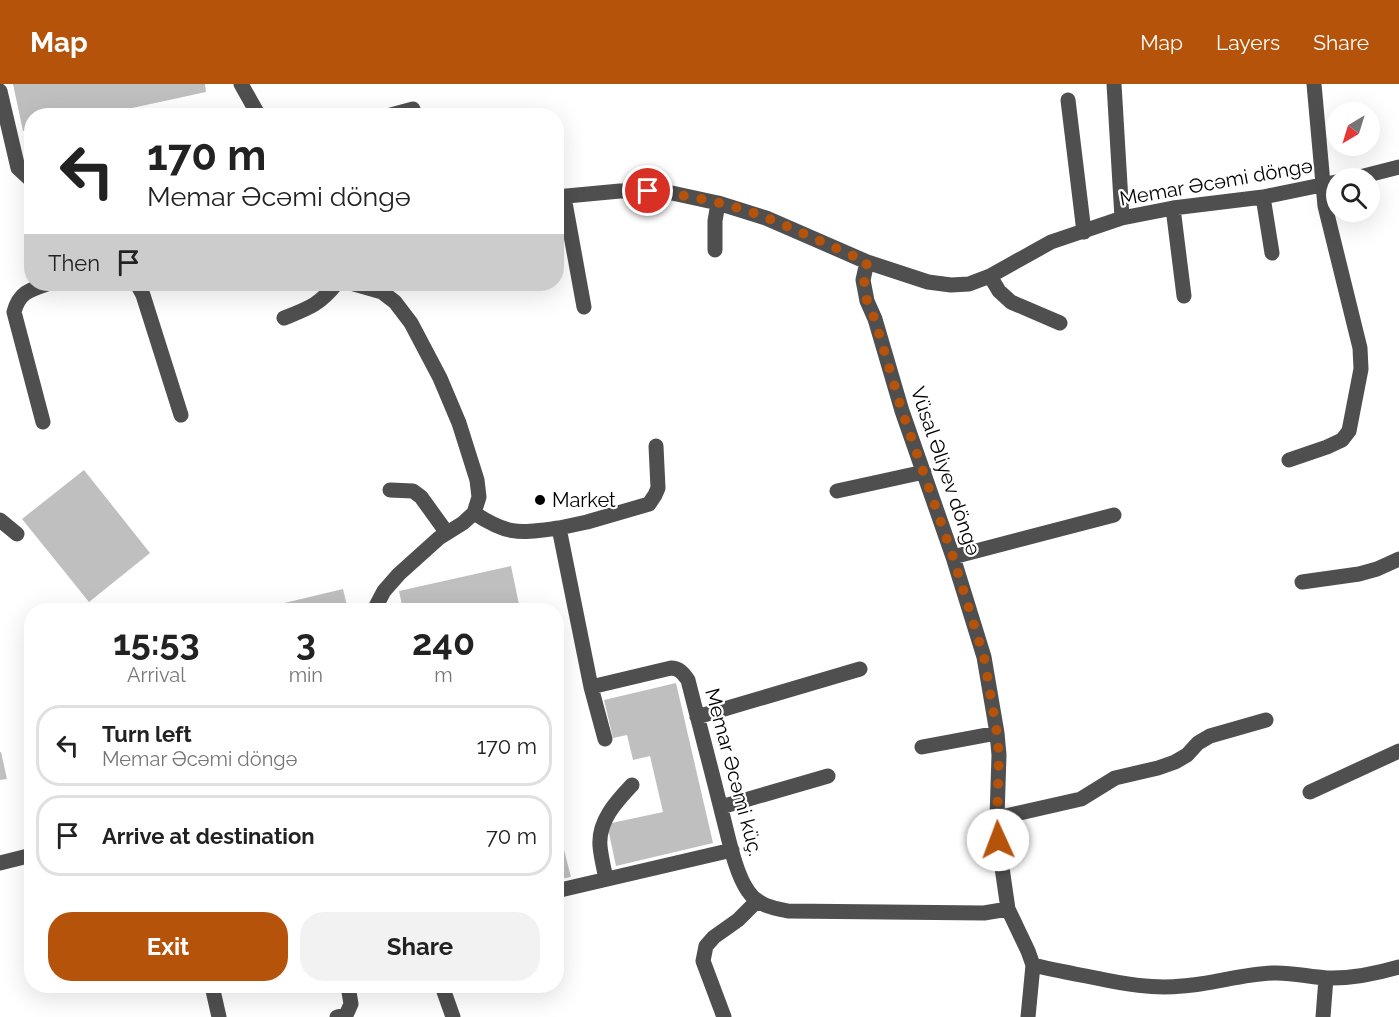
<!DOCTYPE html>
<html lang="en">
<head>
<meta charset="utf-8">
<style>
	body { margin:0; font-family:Raleway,sans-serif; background:#f2f2f2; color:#222; height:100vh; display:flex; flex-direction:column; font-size:22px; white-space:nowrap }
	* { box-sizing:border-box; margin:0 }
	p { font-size:20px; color:#767676 }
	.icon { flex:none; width:33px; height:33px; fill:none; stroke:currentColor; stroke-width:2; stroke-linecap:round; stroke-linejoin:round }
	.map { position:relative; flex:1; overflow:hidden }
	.sheet { position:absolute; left:24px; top:519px; width:540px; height:390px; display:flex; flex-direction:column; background:#fff; border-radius:24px; box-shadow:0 6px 24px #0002 }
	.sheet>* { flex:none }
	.top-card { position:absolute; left:24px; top:24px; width:540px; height:183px; border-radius:24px; box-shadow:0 6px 24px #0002; background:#fff; color:#222; overflow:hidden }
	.needle { width:39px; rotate:218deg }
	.fabs { position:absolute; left:1326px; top:18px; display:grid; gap:12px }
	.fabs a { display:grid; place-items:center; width:54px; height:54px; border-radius:50%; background:#fff; box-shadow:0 6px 24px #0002; font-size:30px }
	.pin { position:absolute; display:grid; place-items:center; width:51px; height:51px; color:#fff; margin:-26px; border:3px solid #fff; border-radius:50%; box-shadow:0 2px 6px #0007 }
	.me { position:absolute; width:66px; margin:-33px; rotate:358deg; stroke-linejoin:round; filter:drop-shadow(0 0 4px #0008) }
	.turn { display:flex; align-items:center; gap:21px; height:126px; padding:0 24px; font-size:27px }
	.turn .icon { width:78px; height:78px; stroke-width:2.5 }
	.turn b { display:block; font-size:42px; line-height:51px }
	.then { display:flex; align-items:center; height:57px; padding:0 24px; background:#0003; gap:12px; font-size:22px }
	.eta { display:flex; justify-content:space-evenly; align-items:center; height:102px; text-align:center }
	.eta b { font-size:36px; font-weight:700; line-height:42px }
	.action { display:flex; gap:12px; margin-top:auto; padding:12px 24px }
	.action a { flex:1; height:69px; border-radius:24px; background:#b45309; color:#fff; font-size:24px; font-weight:700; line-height:69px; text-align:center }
	.action a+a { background:#f2f2f2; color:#222 }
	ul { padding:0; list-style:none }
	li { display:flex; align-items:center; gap:18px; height:81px; margin:0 12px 9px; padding:0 12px; border:3px solid #e0e0e0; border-radius:24px }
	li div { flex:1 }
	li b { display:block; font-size:22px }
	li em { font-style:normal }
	header { display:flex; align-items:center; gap:36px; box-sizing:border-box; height:84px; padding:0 30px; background:#b45309; color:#fff }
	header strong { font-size:28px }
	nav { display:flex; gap:33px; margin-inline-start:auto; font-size:21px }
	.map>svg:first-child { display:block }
	.building { fill:#bfbfbf }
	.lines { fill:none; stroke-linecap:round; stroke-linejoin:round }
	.minor { stroke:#4f4f4f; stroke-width:15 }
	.route { stroke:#b45309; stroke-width:10; stroke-dasharray:0 18 }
	.poi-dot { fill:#000; stroke:#fff; stroke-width:2 }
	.labels { text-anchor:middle; stroke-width:4.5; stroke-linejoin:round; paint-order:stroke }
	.street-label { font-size:20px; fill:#000; stroke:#fff }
	.poi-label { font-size:20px; fill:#000; stroke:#fff; text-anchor:start }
</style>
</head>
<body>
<header>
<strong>Map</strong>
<nav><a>Map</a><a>Layers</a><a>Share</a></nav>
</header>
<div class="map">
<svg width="1399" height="933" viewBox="0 0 1399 933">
	<rect width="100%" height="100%" fill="#fff"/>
	<!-- building -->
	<path class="building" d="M13 0H205L206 8 95 32H32V45L23 47Z
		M84 386 150 469 89 518 22 435Z
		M511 482 520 525 514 526H403L399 507Z
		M343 505 348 526H255Z
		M676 599 713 759 616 782 607 740 663 728 650 672 633 676 627 651 613 654 604 616Z
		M0 668H1L7 695 0 696Z
		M556 735 571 793 556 796Z"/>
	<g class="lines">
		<!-- minor -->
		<path class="minor" d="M241 0 259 32
			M1114 0 1122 134
			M0 7 18 84 32 97
			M1068 16 1084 148
			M387 32 413 25
			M1356 94 1399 83
			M556 113 620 107H648L672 109 718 119 766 134 867 178 928 198 951 201 969 200 990 192 1051 158 1122 134 1173 124 1263 113 1336 98
			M564 113 584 223
			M1263 113 1272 169
			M1173 124 1184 212
			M715 166V137L718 119
			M867 178 863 196 867 217 875 235 902 327 953 473 984 573 997 649 999 671 997 734 998 756 1008 825 1028 867 1033 881C1054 886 1075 890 1096 894 1124 900 1153 905 1182 902 1213 900 1242 890 1273 889 1291 888 1309 893 1327 894 1352 895 1375 890 1399 883
			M990 192 999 207 1011 218 1060 239
			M137 200 143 211 181 331
			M354 200 382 208 395 218 411 239 440 294 459 339 477 396 479 413 474 429 463 439 439 454 399 490 384 507 374 526
			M284 234C309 224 319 221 336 200
			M43 338 14 228C19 209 29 206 47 200
			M1289 376 1327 363 1342 356 1349 347 1361 285 1360 264 1325 122 1314 0
			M390 406 413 407 421 413 447 449
			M837 407 924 388
			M474 429C509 452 519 449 559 444L591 603 671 584C679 584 683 589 688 596 699 640 711 684 722 729 728 751 735 789 748 807 757 821 772 824 788 827L984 829 1008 825
			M0 436 17 450
			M559 444 587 438 649 420 655 411 658 404 656 362
			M953 473 1114 431
			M1302 498 1359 490 1377 485 1399 475
			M591 603 605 655
			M697 633 860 585
			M922 663 997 649
			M1310 708 1399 667
			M721 723 828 692
			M997 734 1081 715 1115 694 1158 684 1175 678 1187 671 1198 659 1210 652 1266 636
			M0 779 32 771
			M606 795C604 785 601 773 600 762 598 737 616 718 632 701
			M556 807 732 766
			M212 902 219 933
			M442 902 453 933
			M337 933 346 931 351 920 348 902
			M724 933 703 877 706 862 714 853 738 836 757 817
			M1028 933 1033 881
			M1323 933 1326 894"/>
	</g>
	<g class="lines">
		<!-- route -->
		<path class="route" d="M648 107C688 111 728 119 765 133 799 147 833 163 867 178L864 196 867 217 875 236 902 327 953 473 984 573 997 649 999 671 997 734 998 756"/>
	</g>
	<!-- markers -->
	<circle class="poi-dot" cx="540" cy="416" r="6"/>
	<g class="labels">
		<!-- street labels -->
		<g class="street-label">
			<text transform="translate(1216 98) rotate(-10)" y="7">Memar Əcəmi döngə</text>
			<text transform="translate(946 387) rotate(71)" y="7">Vüsal Əliyev döngə</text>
			<text transform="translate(734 688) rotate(75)" y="7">Memar Əcəmi küç.</text>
		</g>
		<!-- poi labels -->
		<g class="poi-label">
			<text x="552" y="423">Market</text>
		</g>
	</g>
</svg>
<div class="fabs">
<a><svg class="needle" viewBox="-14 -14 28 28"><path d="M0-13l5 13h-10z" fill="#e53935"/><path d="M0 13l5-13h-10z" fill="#767676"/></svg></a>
<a><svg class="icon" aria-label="search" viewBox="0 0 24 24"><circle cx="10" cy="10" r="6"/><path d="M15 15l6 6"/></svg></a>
</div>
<div class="pin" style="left:648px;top:107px;background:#d93025"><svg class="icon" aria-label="arrive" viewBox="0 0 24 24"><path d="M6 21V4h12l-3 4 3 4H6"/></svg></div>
<svg class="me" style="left:998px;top:756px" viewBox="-20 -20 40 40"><circle r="19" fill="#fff"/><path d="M0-13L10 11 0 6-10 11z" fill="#b45309"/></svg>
<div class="top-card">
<div class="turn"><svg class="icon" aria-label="left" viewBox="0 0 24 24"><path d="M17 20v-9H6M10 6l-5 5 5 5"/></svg><div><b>170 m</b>Memar Əcəmi döngə</div></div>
<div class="then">Then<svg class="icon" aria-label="arrive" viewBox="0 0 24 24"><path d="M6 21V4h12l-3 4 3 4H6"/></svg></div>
</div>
<section class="sheet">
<div class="eta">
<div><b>15:53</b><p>Arrival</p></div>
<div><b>3</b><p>min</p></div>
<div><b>240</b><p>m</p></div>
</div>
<ul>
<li><svg class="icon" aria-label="left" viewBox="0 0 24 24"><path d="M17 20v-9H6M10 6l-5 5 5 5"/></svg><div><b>Turn left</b><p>Memar Əcəmi döngə</p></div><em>170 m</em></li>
<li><svg class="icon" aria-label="arrive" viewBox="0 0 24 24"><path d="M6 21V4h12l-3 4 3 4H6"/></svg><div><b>Arrive at destination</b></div><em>70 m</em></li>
</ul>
<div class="action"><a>Exit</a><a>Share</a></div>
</section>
</div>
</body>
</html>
